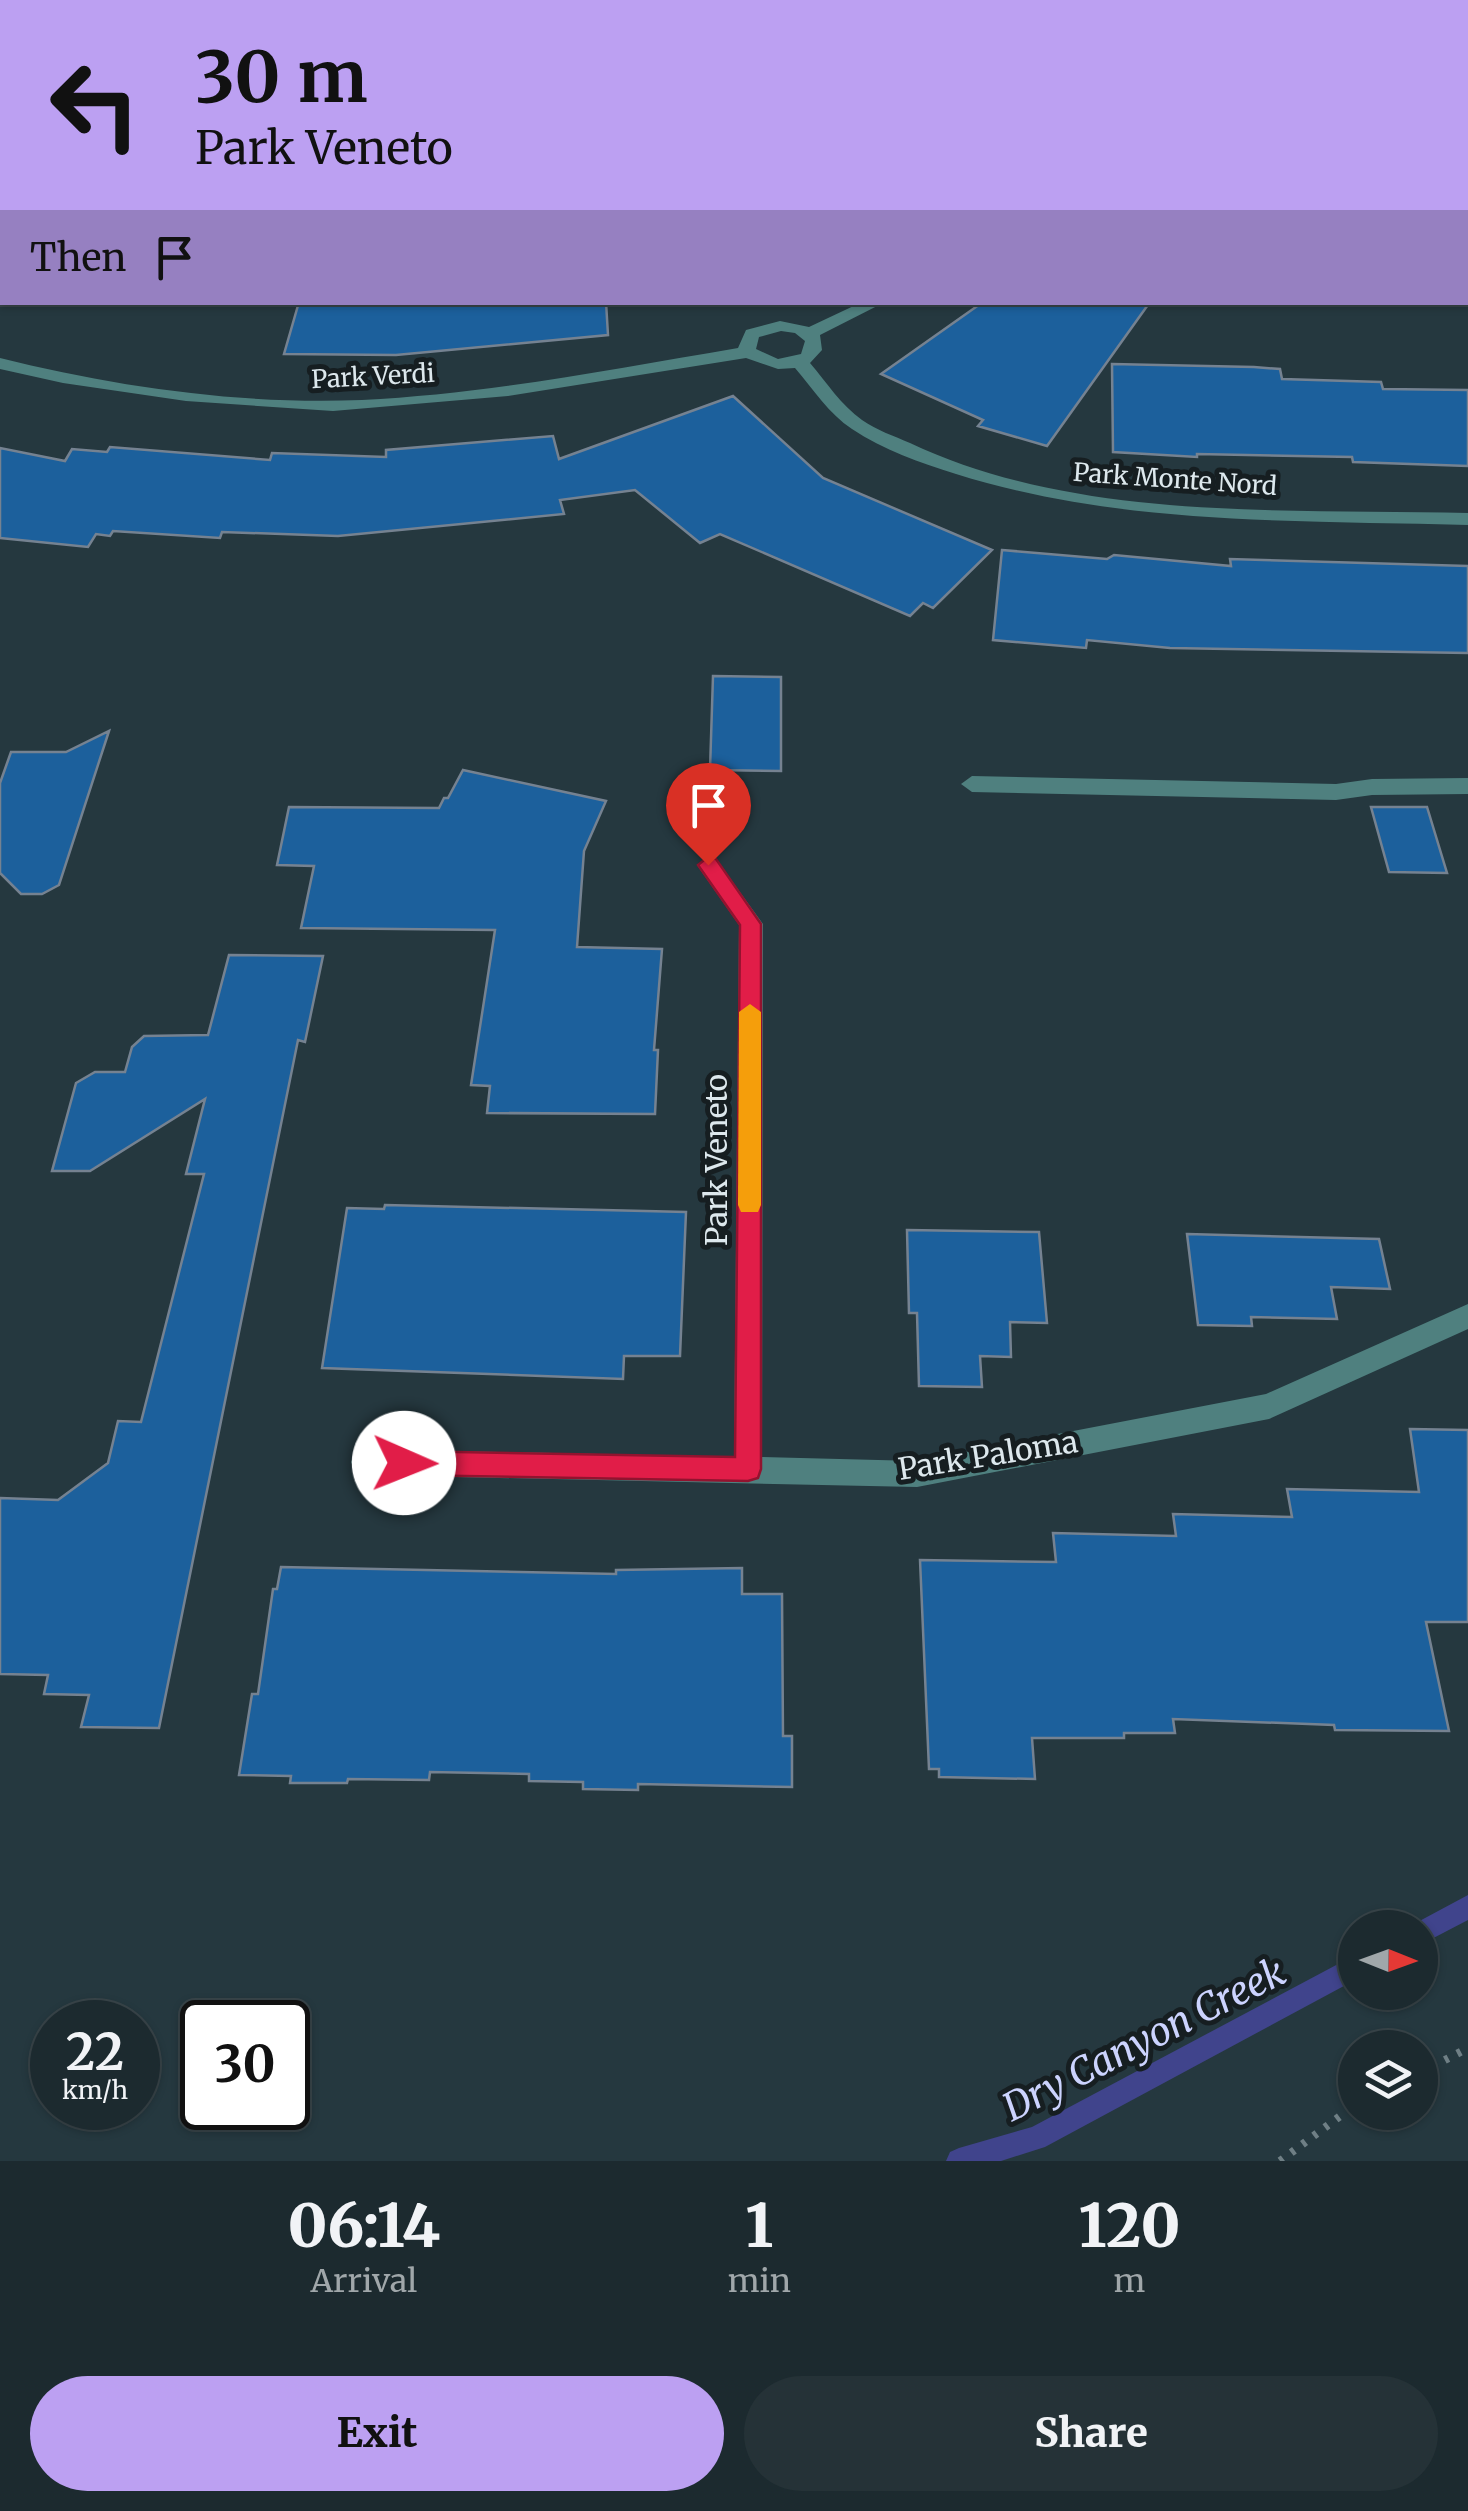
<!DOCTYPE html>
<html lang="en">
<head>
<meta charset="utf-8">
<style>
	body { margin:0; font-family:Merriweather,serif; background:#253237; color:#f1f3f6; height:100vh; display:flex; flex-direction:column; font-size:38px; white-space:nowrap }
	* { box-sizing:border-box; margin:0 }
	p { font-size:32px; color:#a0a7aa }
	.icon { flex:none; width:55px; height:55px; fill:none; stroke:currentColor; stroke-width:2; stroke-linecap:round; stroke-linejoin:round }
	.map { position:relative; height:2161px; overflow:hidden }
	.sheet { display:flex; flex-direction:column; background:#1c2a2f; flex:1 }
	.sheet>* { flex:none }
	.banner { position:absolute; left:0px; top:0px; width:1470px; height:305px; box-shadow:0 2px 8px #0004,0 0 0 2px #3a464b; background:#bca0f2; color:#111; overflow:hidden }
	.needle { width:65px; rotate:91deg }
	.buttons { position:absolute; left:1338px; top:1910px; display:grid; gap:20px }
	.buttons a { display:grid; place-items:center; width:100px; height:100px; border-radius:50%; background:#1c2a2f; box-shadow:0 2px 8px #0004,0 0 0 2px #3a464b; font-size:50px }
	.speed { position:absolute; left:30px; top:2000px; display:flex; gap:20px; font-size:50px; font-weight:700; text-align:center }
	.speed>* { display:grid; place-content:center; width:130px; height:130px; border-radius:50%; background:#1c2a2f; box-shadow:0 2px 8px #0004,0 0 0 2px #3a464b; line-height:1 }
	.speed small { font-size:25px; font-weight:400 }
	.speed .limit { border:5px solid #111; border-radius:15px; background:#fff; color:#111 }
	.pin { position:absolute; display:grid; place-items:center; width:85px; height:85px; color:#fff; margin:-102px -42px; border-radius:50% 50% 50% 0; rotate:-45deg; box-shadow:0 0 10px #0007 }
	.pin .icon { rotate:45deg }
	.me { position:absolute; width:110px; margin:-55px; rotate:91deg; stroke-linejoin:round; filter:drop-shadow(0 0 8px #0008) }
	.turn { display:flex; align-items:center; gap:35px; height:210px; padding:0 30px; font-size:45px }
	.turn .icon { width:130px; height:130px; stroke-width:2.5 }
	.turn b { display:block; font-size:70px; line-height:85px }
	.then { display:flex; align-items:center; height:95px; padding:0 30px; background:#0003; gap:20px; font-size:38px }
	.eta { display:flex; justify-content:space-evenly; align-items:center; height:170px; text-align:center }
	.eta b { font-size:60px; font-weight:800; line-height:70px }
	.primary-button { display:flex; gap:20px; margin-top:auto; padding:20px 30px }
	.primary-button a { flex:1; height:115px; border-radius:60px; background:#bca0f2; color:#111; font-size:40px; font-weight:800; line-height:115px; text-align:center }
	.primary-button a+a { background:#253237; color:#f1f3f6 }
	.map>svg:first-child { display:block }
	.lines { fill:none; stroke-linecap:round; stroke-linejoin:round }
	.stream { fill:#40448c; fill-rule:evenodd }
	.building { fill:#1c609c; stroke:#758291; stroke-width:2.5 }
	.path { stroke:#6f7f85; stroke-width:8; stroke-dasharray:4 10; stroke-linecap:butt }
	.minor { fill:#4f807f; fill-rule:evenodd }
	.route { fill:#e11d48; stroke:#92132f; stroke-width:2.5 }
	.slow { fill:#f59e0b }
	.labels { text-anchor:middle; stroke-width:10; stroke-linejoin:round; paint-order:stroke }
	.far-street-label { font-size:25px; fill:#dde8ed; stroke:#161e21 }
	.street-label { font-size:30px; fill:#dde8ed; stroke:#161e21 }
	.near-water-label { font-size:38px; font-style:italic; fill:#ccd3fe; stroke:#161e21 }
</style>
</head>
<body>
<div class="map">
<svg width="1468" height="2161" viewBox="0 0 1468 2161">
	<rect width="100%" height="100%" fill="#25383f"/>
	<g class="lines">
		<!-- stream -->
		<path class="stream" d="M1468 1895V1920L1420 1945V1928H1411L1412 1925Z
			M1355 1955V1980L1045 2147 1001 2161H946L950 2152 959 2148 1032 2127Z"/>
	</g>
	<!-- building -->
	<path class="building" d="M299 302H606L608 335 396 355 284 354Z
		M983 302H1150L1047 446 978 426 983 420 881 374Z
		M1112 364 1254 367 1280 369 1282 379 1381 382 1383 389 1468 390V466L1353 462 1352 457 1197 454V457L1113 452Z
		M733 396 823 478 992 550 933 608 923 603 910 616 720 534 700 543 635 490 560 500 564 514 338 536 222 532 220 538 113 531 110 536 96 534 88 547 0 538V448L65 461 72 449 107 452 110 447 270 460 272 453 386 457V450L553 436 559 459Z
		M1002 550 1107 559 1114 555 1231 566 1230 559 1468 566V653L1170 648 1087 640 1086 648 993 640Z
		M713 676 781 677V771L710 770Z
		M109 731 59 885 42 894H21L0 873V783L11 752H66Z
		M463 770 606 801 584 851 577 947 662 949 654 1050H658L655 1114 487 1113 490 1086 471 1085 495 930 301 928 314 866 277 865 289 807 439 808 444 798H448Z
		M1371 807H1427L1447 873 1389 872Z
		M229 955 323 956 305 1042 298 1040 159 1728 81 1727 89 1695 44 1694 48 1675 0 1674V1498L58 1500 108 1463 118 1421 141 1422 204 1174H186L205 1099 90 1171H52L76 1083 95 1072H125L132 1047 144 1036 208 1035Z
		M385 1205 686 1212 680 1356H624L623 1379 322 1368 347 1208 384 1209Z
		M907 1230 1039 1232 1047 1323 1010 1322 1011 1357 980 1356 982 1387 919 1386 917 1313H909Z
		M1187 1234 1379 1239 1390 1289 1331 1287 1337 1319 1251 1317 1252 1326 1198 1325Z
		M1410 1429 1468 1430V1622H1426L1449 1731 1335 1730 1334 1725 1173 1719 1175 1733H1124V1738H1032L1035 1779 939 1777V1769H929L920 1560 1056 1562 1053 1533 1176 1536 1173 1514 1292 1517 1287 1489 1419 1492Z
		M281 1567 616 1574V1570L742 1568V1594H782L783 1736H792V1787L638 1784V1790L583 1789V1782L529 1781V1774L430 1772 429 1780 348 1779 347 1783H290L291 1776 239 1775 252 1694H258L273 1589H277Z"/>
	<g class="lines">
		<!-- path -->
		<path class="path" d="M1420 2073 1468 2048
			M1280 2161 1355 2105"/>
		<!-- minor -->
		<path class="minor" d="M862 0H879L880 2H864Z
			M1257 0H1284L1285 2H1259Z
			M862 302H885L820 335 822 350 810 363C827 383 841 405 862 420 876 430 894 436 910 443 1080 523 1285 508 1468 513V525C1297 520 1121 526 956 474 921 463 883 450 852 429 829 414 813 389 795 368L778 369 746 358 508 396 333 411 186 401 63 383 0 369V358C116 387 242 405 362 400 488 394 614 369 738 348L746 330 780 321 809 327ZM781 331 795 333 805 341 801 354 778 359 756 349 759 337Z
			M972 776 1336 784 1372 779 1468 778V794L1372 795 1336 800 972 792 961 784Z
			M708 857 716 859 763 924 762 1457 917 1461 1266 1394 1468 1304V1329L1269 1419 917 1487 365 1475 355 1471 351 1462 355 1453 365 1449 734 1457 739 925 697 865Z"/>
	</g>
	<!-- route -->
	<path class="route" d="M708 857 716 859 761 924V1469L758 1478 748 1481 404 1475 394 1471 390 1463 394 1455 404 1451 735 1457 740 925 698 865Z"/>
	<!-- slow -->
	<path class="slow" d="M750 1004 761 1012V1205L758 1212H741L738 1205 739 1012Z"/>
	<g class="labels">
		<!-- far-street labels -->
		<g class="far-street-label">
			<text transform="translate(373 376) rotate(-3)" y="9">Park Verdi</text>
			<text transform="translate(1175 479) rotate(4)" y="9">Park Monte Nord</text>
		</g>
		<!-- street labels -->
		<g class="street-label">
			<text transform="translate(717 1160) rotate(-90)" y="10">Park Veneto</text>
			<text transform="translate(988 1456) rotate(-9)" y="10">Park Paloma</text>
		</g>
		<!-- near-water labels -->
		<g class="near-water-label">
			<text transform="translate(1144 2040) rotate(-27)" y="13">Dry Canyon Creek</text>
		</g>
	</g>
</svg>
<div class="buttons">
<a><svg class="needle" viewBox="-14 -14 28 28"><path d="M0-13l5 13h-10z" fill="#e53935"/><path d="M0 13l5-13h-10z" fill="#a0a7aa"/></svg></a>
<a><svg class="icon" aria-label="layers" viewBox="0 0 24 24"><path d="M12 4l9 5-9 5-9-5zM3 14l9 5 9-5"/></svg></a>
</div>
<div class="speed"><div>22<small>km/h</small></div><div class="limit">30</div></div>
<div class="pin" style="left:708px;top:865px;background:#d93025"><svg class="icon" aria-label="arrive" viewBox="0 0 24 24"><path d="M6 21V4h12l-3 4 3 4H6"/></svg></div>
<svg class="me" style="left:404px;top:1463px" viewBox="-20 -20 40 40"><circle r="19" fill="#fff"/><path d="M0-13L10 11 0 6-10 11z" fill="#e11d48"/></svg>
<div class="banner">
<div class="turn"><svg class="icon" aria-label="left" viewBox="0 0 24 24"><path d="M17 20v-9H6M10 6l-5 5 5 5"/></svg><div><b>30 m</b>Park Veneto</div></div>
<div class="then">Then<svg class="icon" aria-label="arrive" viewBox="0 0 24 24"><path d="M6 21V4h12l-3 4 3 4H6"/></svg></div>
</div>
</div>
<section class="sheet">
<div class="eta">
<div><b>06:14</b><p>Arrival</p></div>
<div><b>1</b><p>min</p></div>
<div><b>120</b><p>m</p></div>
</div>
<div class="primary-button"><a>Exit</a><a>Share</a></div>
</section>
</body>
</html>
